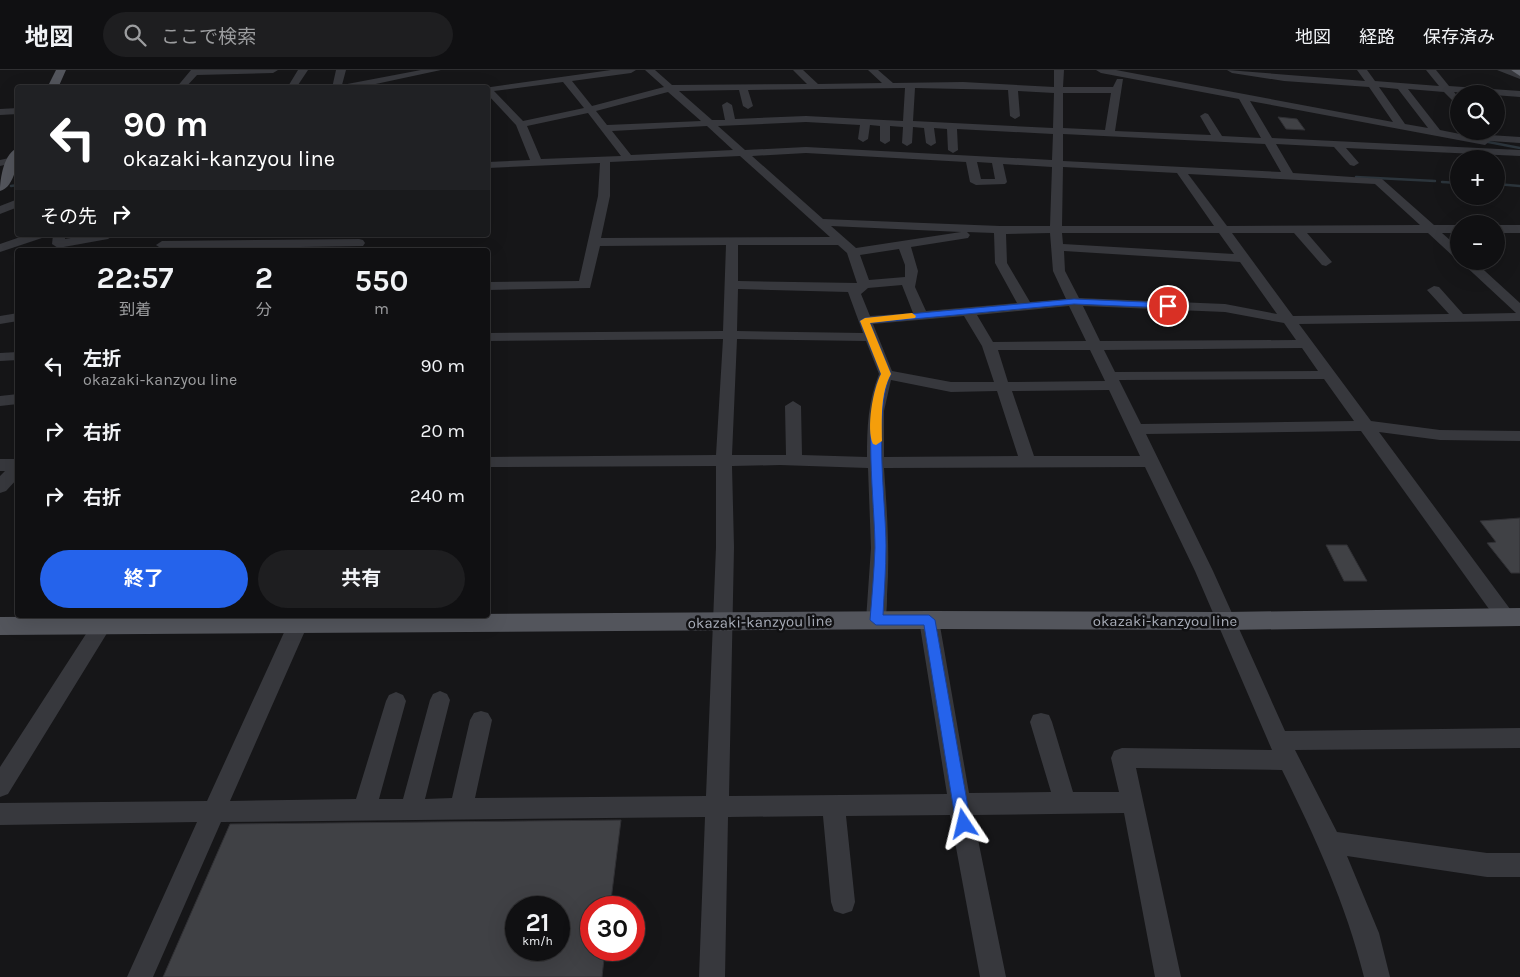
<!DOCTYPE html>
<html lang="ja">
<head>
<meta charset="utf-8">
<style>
	body { margin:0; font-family:Karla,"Noto Sans JP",sans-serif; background:#1e1e20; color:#f1f3f6; height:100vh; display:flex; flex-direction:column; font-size:19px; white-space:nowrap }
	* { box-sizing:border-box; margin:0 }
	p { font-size:16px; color:#9c9d9f }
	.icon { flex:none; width:28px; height:28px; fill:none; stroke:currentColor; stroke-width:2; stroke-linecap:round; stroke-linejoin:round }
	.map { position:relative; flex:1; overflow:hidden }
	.drawer { position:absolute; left:15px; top:178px; width:475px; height:370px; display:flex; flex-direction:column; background:#101012; border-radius:5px; box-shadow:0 5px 20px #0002,0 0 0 1px #303032 }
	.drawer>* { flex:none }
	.hud { position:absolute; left:15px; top:15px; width:475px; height:152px; border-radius:5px; box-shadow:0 5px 20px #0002,0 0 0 1px #303032; background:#202124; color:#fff; overflow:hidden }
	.controls { position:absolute; left:1450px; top:15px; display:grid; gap:10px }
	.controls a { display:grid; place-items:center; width:55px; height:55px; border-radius:50%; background:#101012; box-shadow:0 5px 20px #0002,0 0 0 1px #303032; font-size:25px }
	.speed { position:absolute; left:505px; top:826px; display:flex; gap:10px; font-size:25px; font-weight:700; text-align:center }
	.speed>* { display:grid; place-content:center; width:65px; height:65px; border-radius:50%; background:#101012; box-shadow:0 5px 20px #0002,0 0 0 1px #303032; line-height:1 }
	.speed small { font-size:12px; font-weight:400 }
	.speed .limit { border:8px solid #d22; background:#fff; color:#111 }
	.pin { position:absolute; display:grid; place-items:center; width:42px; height:42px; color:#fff; margin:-21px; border:2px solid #fff; border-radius:50%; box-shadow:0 1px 5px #0007 }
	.me { position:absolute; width:55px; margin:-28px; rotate:350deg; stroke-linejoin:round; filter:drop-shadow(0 0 4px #0008) }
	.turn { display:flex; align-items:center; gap:18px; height:105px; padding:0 25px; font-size:22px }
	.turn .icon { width:65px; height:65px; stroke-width:2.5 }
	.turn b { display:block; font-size:35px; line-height:42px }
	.then { display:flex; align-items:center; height:48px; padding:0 25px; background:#0003; gap:10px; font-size:19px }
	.eta { display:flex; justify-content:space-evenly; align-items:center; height:85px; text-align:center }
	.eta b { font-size:30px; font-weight:700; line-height:35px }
	.primary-button { display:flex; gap:10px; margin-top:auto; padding:10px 25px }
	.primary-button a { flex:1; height:58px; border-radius:30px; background:#2563eb; color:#fff; font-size:20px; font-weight:700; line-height:58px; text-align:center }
	.primary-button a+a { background:#1e1e20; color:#f1f3f6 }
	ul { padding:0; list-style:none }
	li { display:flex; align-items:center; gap:15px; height:65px; padding:0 25px }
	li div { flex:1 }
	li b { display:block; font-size:19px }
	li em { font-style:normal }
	header { display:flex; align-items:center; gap:30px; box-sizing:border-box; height:70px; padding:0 25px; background:#101012; border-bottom:1px solid #303032 }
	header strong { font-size:24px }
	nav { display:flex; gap:28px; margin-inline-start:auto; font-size:18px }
	.search { width:350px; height:45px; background:#1e1e20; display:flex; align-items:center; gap:12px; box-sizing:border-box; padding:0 18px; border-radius:28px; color:#9c9d9f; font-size:19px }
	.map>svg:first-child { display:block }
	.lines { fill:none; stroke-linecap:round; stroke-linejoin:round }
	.stream { stroke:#2c353c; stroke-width:2.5 }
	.building { fill:#404145; stroke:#303034; fill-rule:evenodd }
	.minor { fill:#37383d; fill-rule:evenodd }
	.major { fill:#53555c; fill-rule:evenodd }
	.highway { fill:#63666e; fill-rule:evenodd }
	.route { fill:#2563eb; stroke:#184099 }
	.slow { fill:#f59e0b }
	.labels { text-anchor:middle; stroke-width:5; stroke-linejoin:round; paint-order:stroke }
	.street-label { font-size:15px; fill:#a8adb8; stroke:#111113 }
</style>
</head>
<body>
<header>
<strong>地図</strong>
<div class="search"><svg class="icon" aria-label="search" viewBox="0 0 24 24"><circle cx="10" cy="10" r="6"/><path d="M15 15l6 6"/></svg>ここで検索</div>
<nav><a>地図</a><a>経路</a><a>保存済み</a></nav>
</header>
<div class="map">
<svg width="1520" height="907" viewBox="0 0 1520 907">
	<rect width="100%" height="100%" fill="#161618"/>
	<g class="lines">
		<!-- stream -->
		<path class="stream" d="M1483 71 1520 78
			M1356 107 1435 111
			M1442 112 1459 113
			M1496 114 1520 116
			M11 116 18 115"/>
	</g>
	<!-- building -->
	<path class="building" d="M1278 47 1297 49 1305 60 1286 59Z
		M1520 448V503H1511L1487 473 1496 472 1480 451Z
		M1326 475H1347L1367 511H1344Z
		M621 750 610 838H591V880H605L602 907H163L230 754ZM516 838H559V880H516Z"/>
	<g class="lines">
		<!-- minor -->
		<path class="minor" d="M191 0H278L273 3 197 5 185 18H176Z
			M298 0H308L296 18H287Z
			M336 0H346L342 15 421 0H441L357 18H332Z
			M611 0H636L631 3 572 11 592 36 664 17 645 0H655L672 15 807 14 793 0H803L818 14 882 13 868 0H878L893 13 963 12 1054 17V0H1064L1063 17H1113L1117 9H1123L1115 61 1211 65 1200 46 1205 43 1208 44 1222 66 1261 68 1239 29 1101 3 1096 0H1116L1393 52 1369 17 1284 11 1232 3 1227 0 1365 11 1357 0H1367L1375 11 1439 16 1426 0H1436L1449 16 1520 21V27L1454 22 1459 28V37L1444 22 1408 19 1440 60 1470 66 1474 64 1520 67V73L1490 71 1485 75 1250 31 1272 68 1520 80V86L1346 78 1359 93 1354 96 1350 95 1334 77 1276 74 1293 103 1382 109 1434 155H1459V163H1442L1459 178V189L1455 188 1428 163H1307L1332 192 1326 196 1322 195 1294 163H1232L1293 246 1449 244 1427 220 1434 216 1439 217 1463 244 1516 243 1460 191H1474L1520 233V251L1299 254 1371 351 1440 360 1520 361V371L1440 370 1379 362 1513 543 1516 548 1513 553 1506 556 1499 553 1361 361 1146 364 1213 501 1285 661 1520 658V678L1295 680 1337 762 1487 783H1520V807H1487L1347 786 1379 863 1390 907H1364C1346 834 1315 767 1282 700L1136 698 1181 907H1155L1124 743 973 745 1006 907H980L950 745 846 746 855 832 852 841 843 844 834 841 831 832 823 746 728 747 725 907H699L705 747 221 752 153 907H127L197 752 0 755V733L207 731 292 545H312L230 731 356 729 386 631 389 625 396 622 403 625 406 631 379 729H403L430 630 433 624 440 621 447 624 450 630 425 729 452 728 470 650 474 643 481 641 488 643 492 650 475 728 706 726 716 477V396L488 397V387L716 385 723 269 488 271V263L723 261 726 175 600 176 590 218 488 220V212L579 211 598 126 600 93 488 98V92L530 90 516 55 488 25V18H484ZM563 12 584 38 523 51 494 21ZM1379 17 1398 19 1428 58 1405 54ZM905 18 903 51 806 46 735 49 732 35 727 32 722 35 725 50H712L679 21 739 20 743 36 748 39 753 36 748 20ZM915 18 1008 20 1010 46 1015 49 1020 46 1018 21 1054 23 1053 58 913 51ZM668 22 701 51 607 55 596 41ZM1063 23H1111L1105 60 1063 58ZM588 43 621 86 541 89 527 56ZM806 52 860 55 858 69 863 72 868 69 870 55 880 56V71L885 74 890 71V56L903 57 902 73 907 76 912 73 913 57 924 58 926 73 931 76 936 73 934 58 947 59 948 80 953 83 958 80 957 59 1053 64 1052 90 806 77 745 80 718 56ZM707 56 733 80 631 85 612 61ZM1063 64 1265 74 1281 102 1063 91ZM806 83 966 92 970 112 976 115 1005 114 1007 112 1003 94 1052 97 1050 156H1000L823 149 752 86ZM740 86 830 167 601 168 610 126V92ZM977 92 992 93 995 109H981ZM1063 97 1177 103 1214 156H1062ZM1188 104 1375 114 1420 155 1227 156ZM831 156 961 162 856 178ZM967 162 994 163 995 193 1017 233 926 241 915 217 918 201 911 177 968 168 970 165ZM1050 163 1053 201 1066 229 1030 232 1007 193 1006 164ZM1062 163H1219L1234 184 1063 174ZM738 175H838L847 183 857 213 738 211ZM899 179 905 195V207L869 210 860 185ZM1064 181 1240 192 1277 244 1225 234 1079 228 1065 201ZM902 215 913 243 870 246 861 224 868 218ZM738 219 848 222 863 263 737 261ZM1069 236 1086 271 993 272 977 245ZM1083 236 1225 242 1284 253 1296 270 1100 271ZM964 246 982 276 994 312H951L892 301 873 254ZM737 269 866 271 879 304C868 331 867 358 867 387L802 385 801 336 793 331 785 336 786 385H732ZM1302 278 1318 301 1115 302 1104 280ZM998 280H1090L1105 311 1008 312ZM1324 309 1354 351 1141 354 1119 310ZM891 310 951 322 997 321 1018 386 884 387V341ZM1109 320 1140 386H1034L1012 321ZM780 395 868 398 871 478 866 550 869 555 876 558 883 555C887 546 887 535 887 525 890 483 887 441 884 398L1145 397 1195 501 1272 680 1122 678 1114 681 1111 688 1119 722H1073L1052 652 1049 645 1041 643 1033 645 1030 652 1051 722 969 723 939 550 936 545 929 542 922 545 919 550 947 724 729 726 734 477 732 396Z
			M1497 0H1511L1520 3V9Z
			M18 38V44L0 45V39Z
			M18 86V92L0 96V90Z
			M18 129V137L0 144V136Z
			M1496 155H1520V163H1496Z
			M26 165H44L42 168 0 182V174Z
			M53 165H65V169L88 165H114L108 169 58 178 52 174Z
			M359 169 363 170 365 173 363 176 162 179 156 175 162 171Z
			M18 243V251L0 254V246Z
			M18 282V290L0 291V283Z
			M18 324V334L0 336V326Z
			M0 389H18V408L6 421 0 423V406L5 401H0Z
			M102 547 109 550 112 555 109 560 8 724 0 727V697L95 550Z"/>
		<!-- major -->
		<path class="major" d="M56 0H66L58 18H47Z
			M18 78C18 91 15 117 0 121 0 109 4 82 18 78Z
			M1520 538V556L1225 560 929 559 0 565V547L929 541 1225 542Z"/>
		<!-- highway -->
		<path class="highway" d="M1511 0H1520V6Z"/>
	</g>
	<!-- route -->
	<path class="route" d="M1074 229 1168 233 1173 236 1168 238 1074 234 870 253 891 304C873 337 886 435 886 476 886 499 884 523 883 545H929L935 550 971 754 969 759 964 761 958 759 956 754 924 555H876L870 550C872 526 874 502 875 478 875 435 862 339 881 304L860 251 865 248Z"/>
	<!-- slow -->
	<path class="slow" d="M912 243 916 246 915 248 870 253 891 304C880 324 882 349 882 371L876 375 873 374C866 359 873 319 881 304L860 251 865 248Z"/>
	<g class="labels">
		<!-- street labels -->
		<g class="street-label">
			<text x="1165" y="556">okazaki-kanzyou line</text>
			<text transform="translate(760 552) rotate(-1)" y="5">okazaki-kanzyou line</text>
		</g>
	</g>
</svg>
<div class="controls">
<a><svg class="icon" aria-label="search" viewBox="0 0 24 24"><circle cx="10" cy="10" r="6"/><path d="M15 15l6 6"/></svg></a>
<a>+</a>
<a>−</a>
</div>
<div class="speed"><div>21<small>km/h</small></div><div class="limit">30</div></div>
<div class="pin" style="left:1168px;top:236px;background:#d93025"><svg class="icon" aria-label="arrive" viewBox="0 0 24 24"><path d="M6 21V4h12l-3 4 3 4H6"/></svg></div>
<svg class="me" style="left:964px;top:754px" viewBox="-20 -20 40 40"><path d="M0-17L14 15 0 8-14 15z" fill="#2563eb" stroke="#fff" stroke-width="4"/></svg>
<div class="hud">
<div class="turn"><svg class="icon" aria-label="left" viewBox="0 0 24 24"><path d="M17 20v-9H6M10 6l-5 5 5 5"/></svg><div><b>90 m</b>okazaki-kanzyou line</div></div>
<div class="then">その先<svg class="icon" aria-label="right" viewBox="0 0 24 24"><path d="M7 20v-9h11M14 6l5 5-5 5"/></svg></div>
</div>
<section class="drawer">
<div class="eta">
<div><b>22:57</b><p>到着</p></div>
<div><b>2</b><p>分</p></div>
<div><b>550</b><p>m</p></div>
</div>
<ul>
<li><svg class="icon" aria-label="left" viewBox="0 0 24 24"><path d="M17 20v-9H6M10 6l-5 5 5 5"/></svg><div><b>左折</b><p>okazaki-kanzyou line</p></div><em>90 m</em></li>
<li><svg class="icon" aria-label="right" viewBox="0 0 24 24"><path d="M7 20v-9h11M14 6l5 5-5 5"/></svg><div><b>右折</b></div><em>20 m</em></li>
<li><svg class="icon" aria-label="right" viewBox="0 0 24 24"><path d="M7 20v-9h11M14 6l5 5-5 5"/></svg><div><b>右折</b></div><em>240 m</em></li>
</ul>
<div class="primary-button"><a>終了</a><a>共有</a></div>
</section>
</div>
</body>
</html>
